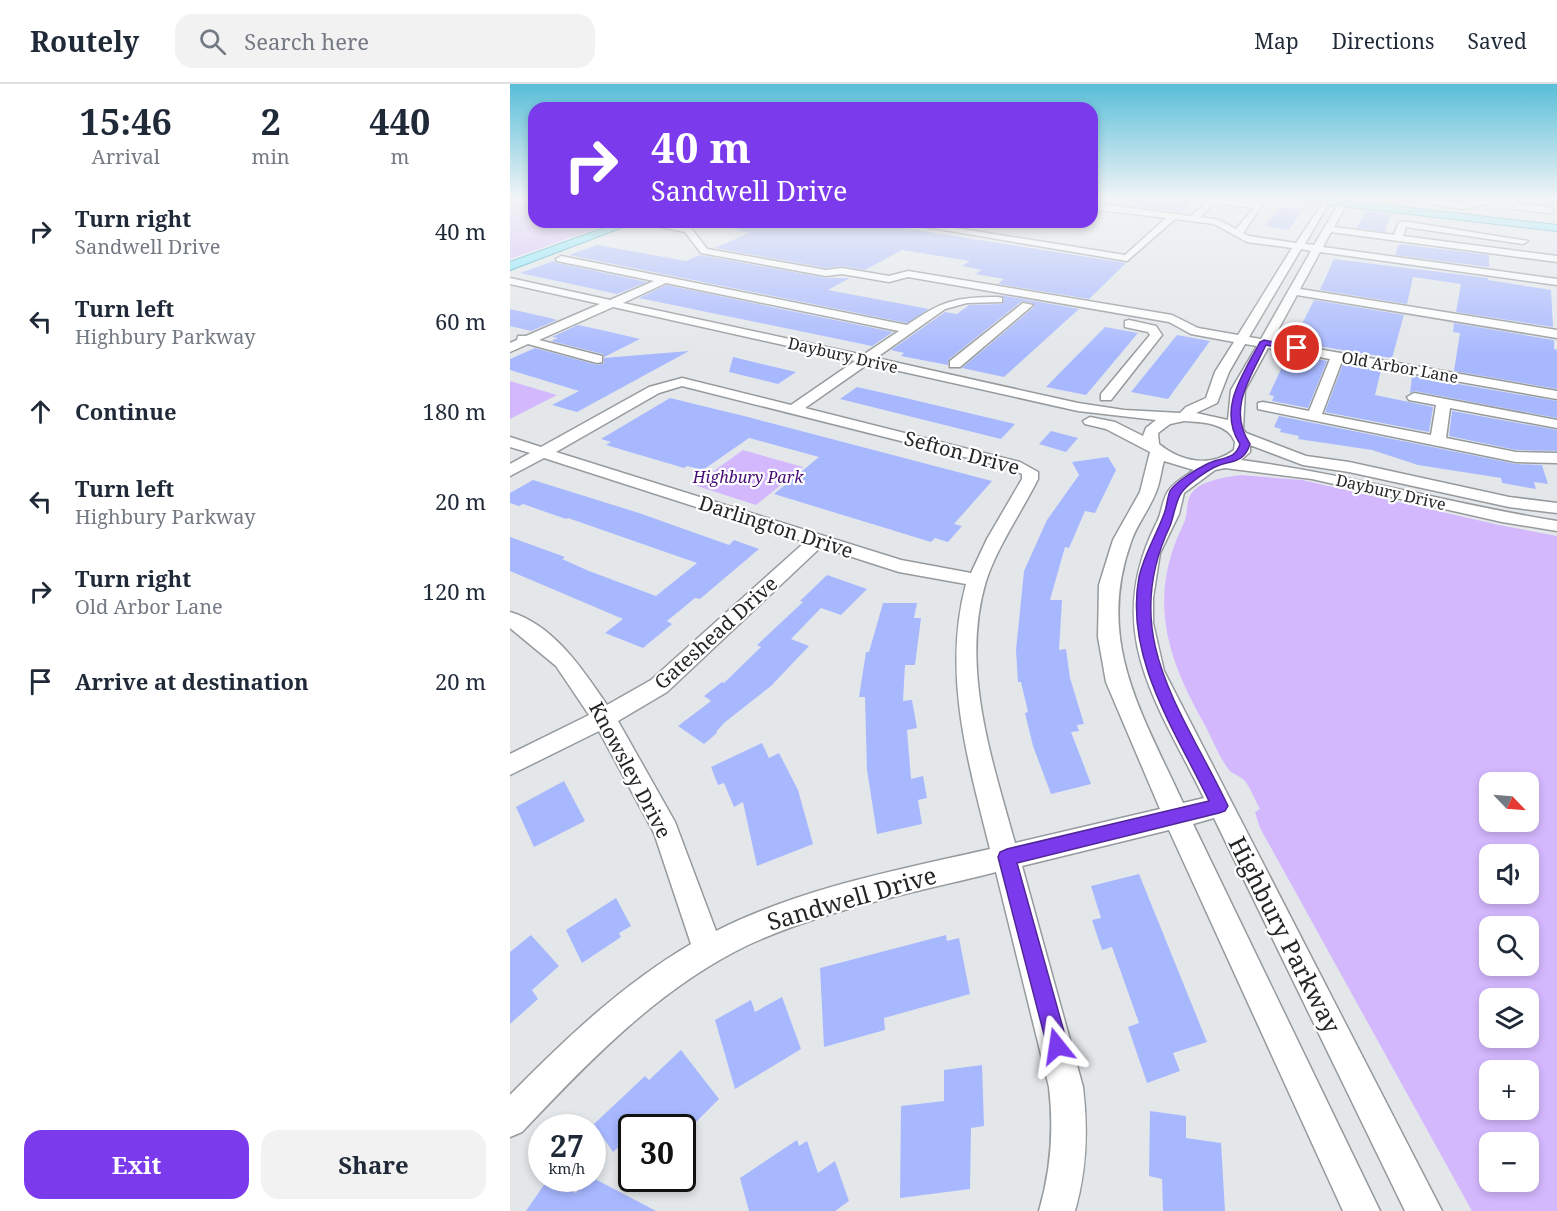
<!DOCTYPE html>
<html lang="en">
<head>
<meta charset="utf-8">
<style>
	body { margin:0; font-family:"Noto Serif",serif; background:#f2f2f3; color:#1f2937; height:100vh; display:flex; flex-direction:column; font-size:22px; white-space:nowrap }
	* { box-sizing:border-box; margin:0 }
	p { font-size:20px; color:#747a83 }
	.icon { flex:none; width:33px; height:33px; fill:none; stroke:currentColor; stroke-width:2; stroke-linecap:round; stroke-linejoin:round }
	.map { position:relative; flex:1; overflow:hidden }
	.side { display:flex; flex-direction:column; background:#fff; width:510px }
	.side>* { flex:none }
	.top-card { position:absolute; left:18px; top:18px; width:570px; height:126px; border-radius:18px; box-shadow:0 3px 9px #0003; background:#7c3aed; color:#fff; overflow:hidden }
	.needle { width:39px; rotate:115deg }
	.controls { position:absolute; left:969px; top:688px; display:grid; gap:12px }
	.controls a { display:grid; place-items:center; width:60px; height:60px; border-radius:12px; background:#fff; box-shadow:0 3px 9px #0003; font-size:30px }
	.speed { position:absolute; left:18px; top:1030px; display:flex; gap:12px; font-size:30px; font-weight:700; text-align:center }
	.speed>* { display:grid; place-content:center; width:78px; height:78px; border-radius:50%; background:#fff; box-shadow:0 3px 9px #0003; line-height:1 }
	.speed small { font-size:15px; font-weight:400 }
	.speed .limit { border:3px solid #111; border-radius:9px; background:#fff; color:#111 }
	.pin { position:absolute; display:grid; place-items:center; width:51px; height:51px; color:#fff; margin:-26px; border:3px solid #fff; border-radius:50%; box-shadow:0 2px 6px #0007 }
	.me { position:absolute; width:66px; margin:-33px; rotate:345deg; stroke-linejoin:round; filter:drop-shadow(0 0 4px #0008) }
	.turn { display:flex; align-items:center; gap:21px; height:126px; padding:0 24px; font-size:27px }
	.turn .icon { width:78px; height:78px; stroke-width:2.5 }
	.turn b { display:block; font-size:42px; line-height:51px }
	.eta { display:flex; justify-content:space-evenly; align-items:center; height:102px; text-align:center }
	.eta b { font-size:36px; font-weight:700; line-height:42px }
	.primary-button { display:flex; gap:12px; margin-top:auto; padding:12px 24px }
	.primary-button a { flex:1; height:69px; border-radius:18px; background:#7c3aed; color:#fff; font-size:24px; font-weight:700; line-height:69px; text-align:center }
	.primary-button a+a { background:#f2f2f3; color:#1f2937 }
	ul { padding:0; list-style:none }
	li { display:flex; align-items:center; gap:18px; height:90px; padding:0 24px }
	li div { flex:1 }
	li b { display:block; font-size:22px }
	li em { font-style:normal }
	header { display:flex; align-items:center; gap:36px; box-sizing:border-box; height:84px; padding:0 30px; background:#fff; border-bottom:2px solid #e0e1e3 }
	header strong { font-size:28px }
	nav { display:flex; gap:33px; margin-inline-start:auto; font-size:21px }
	.search { width:420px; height:54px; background:#f2f2f3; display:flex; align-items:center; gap:15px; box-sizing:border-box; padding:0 21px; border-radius:18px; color:#747a83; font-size:22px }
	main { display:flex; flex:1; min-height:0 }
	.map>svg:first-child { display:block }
	.green { fill:#d4b8fe; fill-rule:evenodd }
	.building { fill:#a8b8ff }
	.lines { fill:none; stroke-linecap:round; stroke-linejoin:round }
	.minor-casing { stroke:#969a9d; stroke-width:3 }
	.major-casing { stroke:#2297af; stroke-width:2 }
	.minor { fill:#fff; fill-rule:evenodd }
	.major { fill:#7ae5fb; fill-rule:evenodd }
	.route { fill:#7c3aed; stroke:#51269a; stroke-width:1.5 }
	.labels { text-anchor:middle; stroke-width:4.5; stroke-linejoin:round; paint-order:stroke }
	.far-street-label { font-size:16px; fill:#242527; stroke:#fff }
	.far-park-label { font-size:16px; font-style:italic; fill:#450b73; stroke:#fff }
	.street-label { font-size:20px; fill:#242527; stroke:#fff }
	.near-street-label { font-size:24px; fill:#242527; stroke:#fff }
</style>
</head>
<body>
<header>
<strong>Routely</strong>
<div class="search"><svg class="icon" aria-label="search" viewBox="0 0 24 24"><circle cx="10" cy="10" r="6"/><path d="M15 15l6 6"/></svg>Search here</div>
<nav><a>Map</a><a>Directions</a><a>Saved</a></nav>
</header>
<main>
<section class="side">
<div class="eta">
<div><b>15:46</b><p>Arrival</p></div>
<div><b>2</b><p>min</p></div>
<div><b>440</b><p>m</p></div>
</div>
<ul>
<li><svg class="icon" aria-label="right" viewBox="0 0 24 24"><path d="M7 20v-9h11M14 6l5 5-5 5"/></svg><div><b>Turn right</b><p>Sandwell Drive</p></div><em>40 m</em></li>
<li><svg class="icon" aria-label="left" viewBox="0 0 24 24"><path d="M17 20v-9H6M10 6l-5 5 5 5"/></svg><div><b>Turn left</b><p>Highbury Parkway</p></div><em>60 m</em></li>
<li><svg class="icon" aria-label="ahead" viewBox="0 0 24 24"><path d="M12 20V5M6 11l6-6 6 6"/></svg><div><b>Continue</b></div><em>180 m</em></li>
<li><svg class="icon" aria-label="left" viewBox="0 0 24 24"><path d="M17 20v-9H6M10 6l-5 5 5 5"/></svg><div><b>Turn left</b><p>Highbury Parkway</p></div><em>20 m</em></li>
<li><svg class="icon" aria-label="right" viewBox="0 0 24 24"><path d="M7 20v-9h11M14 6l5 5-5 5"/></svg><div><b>Turn right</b><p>Old Arbor Lane</p></div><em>120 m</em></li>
<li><svg class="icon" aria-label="arrive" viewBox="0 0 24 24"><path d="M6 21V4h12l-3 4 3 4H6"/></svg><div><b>Arrive at destination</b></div><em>20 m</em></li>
</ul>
<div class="primary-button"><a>Exit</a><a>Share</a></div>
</section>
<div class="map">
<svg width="1047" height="1127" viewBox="0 0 1047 1127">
	<rect width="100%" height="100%" fill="#e3e7ea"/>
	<!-- green -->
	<path class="green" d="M0 114H24V138H104L0 175Z
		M0 297 47 311 0 335Z
		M233 366 293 383 246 421 184 401Z
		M731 391 792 396 989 441 1047 452V1127H962L750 744 745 728 750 725C745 716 741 705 735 697 731 692 724 691 720 687 710 675 703 657 696 643 657 575 637 515 673 441 678 432 676 423 679 414 685 397 715 393 731 391ZM980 699H1018V738H980ZM980 771H1018V810H980ZM980 843H1018V882H980ZM980 915H1018V954H980ZM980 987H1018V1026H980ZM980 1059H1018V1098H980Z"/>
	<!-- building -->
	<path class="building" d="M626 114H687L671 128 626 122Z
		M769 123 793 125 779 146 755 142Z
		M855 127 881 130 875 148 847 144Z
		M226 138H354L616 179 579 215 488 200 494 195 465 190 472 186 452 182 460 177 392 166 355 186 332 182 316 184 205 164 239 149 225 146Z
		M889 160 979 171V183L885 171Z
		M87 161 176 177 190 171 316 194H340L318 206 419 225 397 239 59 171Z
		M824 175 978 194V196L1041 206 1043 243 946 228 951 200 903 193 897 220 810 206Z
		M44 177 47 179 137 198 107 210 10 189Z
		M156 201 383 248 362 262 129 214Z
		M490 211 569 225 494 293 452 284 524 223 523 219 512 217 439 275 438 281 391 272 394 269 381 266 435 228 447 230 459 221 492 220 494 214Z
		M804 216 894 231 882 274 783 258Z
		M0 225 40 234 47 236 21 247 0 242Z
		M944 239 1044 256V265L1047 266V305L944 287 950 249 943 248Z
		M68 241 96 247 130 255 94 273 93 270 41 257 48 254 42 253Z
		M595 243 628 249 576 311 536 303Z
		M667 251 700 257 658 315 621 308Z
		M25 264 87 281 94 279V274L179 267 67 328 42 321 69 307 0 286V275Z
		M778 270 817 277 798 324 762 317 764 312 759 311Z
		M223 273 286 288 268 300 219 288Z
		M833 280 871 286 865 311 923 323 919 348 815 328Z
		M902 292 1047 317V334L904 307 900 309Z
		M347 303 387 312 505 340 491 355 330 315Z
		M160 314 238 333 482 397 444 440 452 442 438 458 425 454 421 458 264 410 309 373 239 354 193 386 177 382 174 384 96 361 101 358 91 355Z
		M942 327 1047 346V367L1006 366 939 352Z
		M769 332 1006 380 1032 381 1038 400 1024 398 1026 405 992 399 991 394 908 381 862 366 788 355 789 352 770 348 771 345 764 343Z
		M541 347 568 354 556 368 529 360Z
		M598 373 606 386 585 429 575 427 559 464 555 463 540 516H552L549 566 556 565 560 594 574 640 567 641 569 647 561 648 581 700 541 710 523 662 515 629 518 628 511 598H508L506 566 514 487 537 436 569 391 562 378Z
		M23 396 129 429 219 461 224 456 249 465 190 515 185 514 157 537 162 540 133 564 95 549 113 535 0 487V453L55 473 52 475 79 487 146 512 187 479 58 434 56 435 13 420 9 422 0 419V409Z
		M317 491 357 505 331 531 311 524 281 555 299 562 261 602 214 639 206 648 207 649 194 660 168 642 201 617 194 612 212 598 214 599 251 563 247 561 293 518 290 517Z
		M373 519H407L404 534H411L405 581H395L393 617 402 616 407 644 397 646 401 695 413 692 417 714 408 716 412 740 367 750 357 686 355 613H349L356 568H359Z
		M252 659 259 674 269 669 288 706 303 760 247 782 233 718 224 723 214 699 208 701 201 683Z
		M54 697 75 737 24 763 6 723Z
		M629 790 697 958 663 969 670 987 637 999 618 943 629 939 602 863 592 866 582 836 591 834 581 802Z
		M106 814 121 842 109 849 111 853 72 879 56 846Z
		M21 851 49 882 22 906 28 915 0 940V868Z
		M436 851 437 857 449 854 460 910 374 934 375 946 314 963 310 884Z
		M272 913 291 965 225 1005 205 936 241 916 245 928Z
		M171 966 209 1015 180 1044H122V1051L103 1068 84 1040 135 992 139 996Z
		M472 981 474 1042 461 1044 460 1105 390 1114 391 1022 434 1017V986Z
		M640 1027 676 1032V1054L711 1059 715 1127H653L652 1095 639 1092Z
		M287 1056 289 1062 297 1057 308 1089 325 1077 339 1117 325 1127H239L230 1094Z
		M38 1095 66 1109 75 1095H85L146 1127H16Z"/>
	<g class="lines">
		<!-- minor casing -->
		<g class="minor-casing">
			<path id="minor" d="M702 114 753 120 733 149 739 152 786 159 816 114 820 117 795 160 804 161 829 119 833 116 837 119 824 143 884 151 888 140 893 137 1018 157 1013 160 896 143 893 152 1047 172V178L821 148 813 163 1047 195V201L810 168 790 205 1047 246V254L787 211 762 257 1047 307V315L832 277 812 330 921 351 926 321 899 316 897 313 904 309 1047 336V344L940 324 936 354 1006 368 1047 369V379L1006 378 748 325V319L753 318 799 327 820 275 758 264 735 306 733 345 736 349 796 372 839 378 999 413 1047 419V429L999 423 839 388 793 381 740 361V368L731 376C838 390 941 420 1047 437V447L992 438 802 395 715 384 705 386 674 409 669 430 650 469 643 514V539L654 587 932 1127H895L704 734 683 740 870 1127H833L659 746 512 782 573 1003C578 1045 577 1085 565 1127H529C541 1086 544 1046 539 1003L486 788C403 809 316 825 238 861 149 904 79 977 12 1048L0 1053V1011C55 955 113 900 181 860L144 749 89 647 0 691V670L79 631 46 582 0 544V528C44 541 73 586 97 621L141 596 295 458 34 374 0 392V380L20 369 0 363V353L31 363 139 303 172 294 281 321 345 277 103 223 29 256 92 272V278L87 279 18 260 0 268V259L7 256 8 252H16L90 220 0 200V194L100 216 144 197 47 177 46 175 51 172 397 241C432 217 445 213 488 213L492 214V218L457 219 435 225 366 274 568 319 614 326 670 329 676 323 696 314 705 288 724 258 681 250 659 238 398 193 379 198 332 190 316 192 191 169 175 148 127 138H147L181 144 197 165 316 186 332 184 379 192 398 187 662 231 688 244 728 251 782 164 737 158 704 140 665 135 617 177 387 138H408L615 171 656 134 582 125V119L681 132ZM705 119 744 124 726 145 709 136 690 133ZM791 165 801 167 751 255 739 253ZM156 199 389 247 353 271 113 219ZM735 260 747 262 721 306 718 336 686 329 707 319 719 288ZM358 280 568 327 646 336 636 344 633 352 605 338 580 333 573 337 575 340 596 345 640 368 630 408 603 456 589 501 588 553 596 598 650 725 505 759C482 676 450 584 476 497 488 461 511 429 528 395V388L510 378 295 324ZM172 302 498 384 512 390V395L477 455 461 489 391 476 46 368 149 309ZM674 337C692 338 718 339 725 358L724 366C700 384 671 378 649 360L648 349 660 340ZM654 377 684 386C676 392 664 398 659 406 652 415 652 430 646 440 592 548 647 618 694 714L673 719C633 631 585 558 621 458 627 440 639 426 646 408 650 399 651 387 654 377ZM311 463 389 488 456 500C432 590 458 677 480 765 388 786 291 804 206 847L165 738 108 637 157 608Z
				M954 114 971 117 999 114 953 125 917 119 921 116 958 119 954 118Z
				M1005 120 1040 123 1044 126 1040 129 1002 125Z
				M513 219 523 221 450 283H440V277Z
				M619 236 646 242 652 251 601 316H591V310L640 251 638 248 615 243V237Z"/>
		</g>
		<!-- major casing -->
		<g class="major-casing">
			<path id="major" d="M784 114H814L1047 141V147L789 117Z
				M111 138H126L0 186V178Z"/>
		</g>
		<!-- minor -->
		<use href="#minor" class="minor"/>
		<!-- major -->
		<use href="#major" class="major"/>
	</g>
	<!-- sky -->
	<linearGradient id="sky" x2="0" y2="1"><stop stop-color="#59bed8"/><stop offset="0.42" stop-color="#f2f4f6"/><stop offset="1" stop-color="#f2f4f6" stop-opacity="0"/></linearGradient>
	<rect width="1047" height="272" fill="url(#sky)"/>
	<!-- route -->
	<path class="route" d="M754 256 791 264 787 267 756 261C740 294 717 326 740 360 734 380 720 376 705 383 695 388 678 400 672 408 666 415 664 432 660 442 608 552 672 625 718 722L715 727 709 729 507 779 558 962 555 969 547 972 540 969 537 962 488 773 490 768 497 765 699 717C666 648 614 574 629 493 634 470 646 452 654 430 657 423 657 414 660 407 665 398 687 385 697 380 710 373 725 377 730 360 707 325 733 291 750 258Z"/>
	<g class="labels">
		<!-- far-street labels -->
		<g class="far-street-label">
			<text transform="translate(333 271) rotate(13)" y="6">Daybury Drive</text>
			<text transform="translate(890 283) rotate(10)" y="6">Old Arbor Lane</text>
			<text transform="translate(881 408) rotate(13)" y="6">Daybury Drive</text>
		</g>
		<!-- far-park labels -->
		<g class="far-park-label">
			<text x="238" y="399">Highbury Park</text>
		</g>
		<!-- street labels -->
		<g class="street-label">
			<text transform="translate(452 369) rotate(15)" y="7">Sefton Drive</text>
			<text transform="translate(266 443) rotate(18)" y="7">Darlington Drive</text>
			<text transform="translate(206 549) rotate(-42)" y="7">Gateshead Drive</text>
			<text transform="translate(120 686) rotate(62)" y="7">Knowsley Drive</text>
		</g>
		<!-- near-street labels -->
		<g class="near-street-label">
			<text transform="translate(342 815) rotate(-16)" y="8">Sandwell Drive</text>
			<text transform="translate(774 851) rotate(63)" y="8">Highbury Parkway</text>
		</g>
	</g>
</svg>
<div class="controls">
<a><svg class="needle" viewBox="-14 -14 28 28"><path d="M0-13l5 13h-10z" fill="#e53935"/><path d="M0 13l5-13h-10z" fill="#747a83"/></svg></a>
<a><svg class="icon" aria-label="sound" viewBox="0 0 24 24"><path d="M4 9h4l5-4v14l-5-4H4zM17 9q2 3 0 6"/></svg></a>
<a><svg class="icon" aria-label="search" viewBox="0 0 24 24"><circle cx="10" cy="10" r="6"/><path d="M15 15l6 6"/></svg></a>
<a><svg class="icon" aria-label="layers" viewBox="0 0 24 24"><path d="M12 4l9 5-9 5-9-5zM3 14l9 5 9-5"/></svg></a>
<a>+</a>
<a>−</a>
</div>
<div class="speed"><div>27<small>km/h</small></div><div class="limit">30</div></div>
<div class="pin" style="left:787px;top:264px;background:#d93025"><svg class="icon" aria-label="arrive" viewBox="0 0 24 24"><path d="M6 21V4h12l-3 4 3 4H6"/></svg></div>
<svg class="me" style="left:547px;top:962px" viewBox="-20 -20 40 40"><path d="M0-17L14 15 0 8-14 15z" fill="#7c3aed" stroke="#fff" stroke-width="4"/></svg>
<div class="top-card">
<div class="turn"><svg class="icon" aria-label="right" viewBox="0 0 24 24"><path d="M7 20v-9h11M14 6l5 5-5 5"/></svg><div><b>40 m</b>Sandwell Drive</div></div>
</div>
</div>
</main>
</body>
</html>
